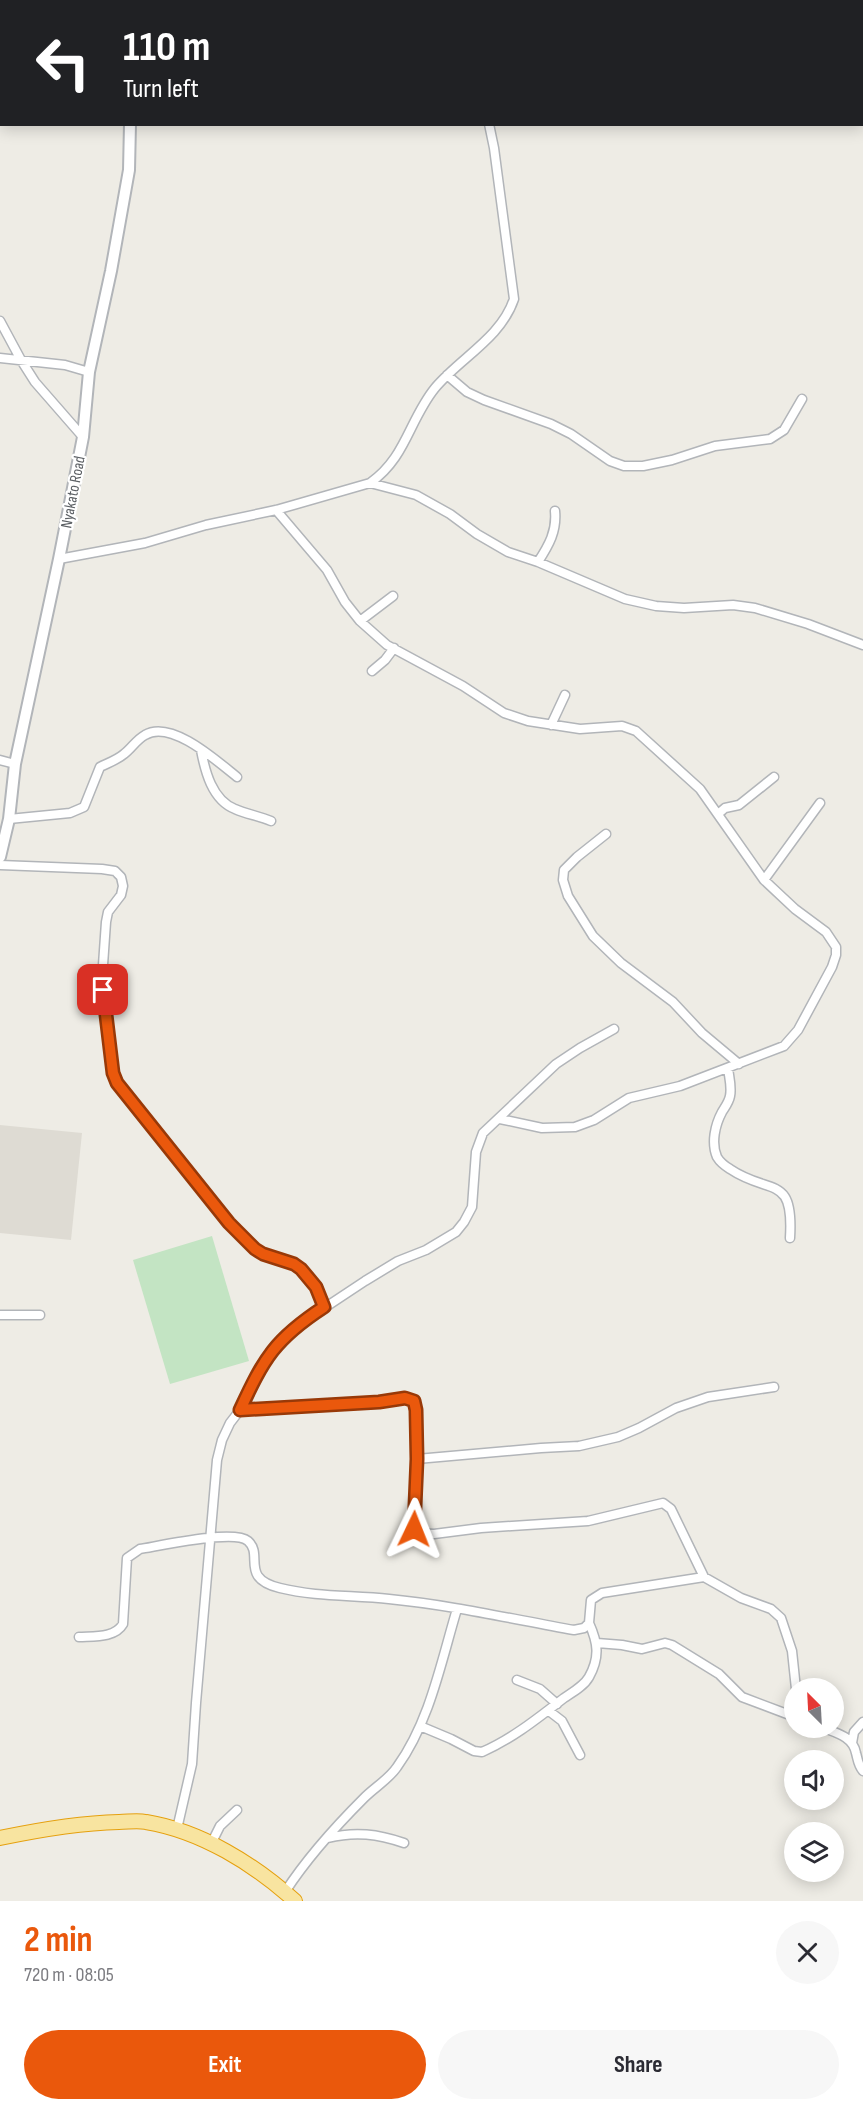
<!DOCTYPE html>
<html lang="en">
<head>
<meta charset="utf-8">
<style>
	body { margin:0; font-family:"Sofia Sans Condensed",sans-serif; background:#f7f7f7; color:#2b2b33; height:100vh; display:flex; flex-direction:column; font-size:22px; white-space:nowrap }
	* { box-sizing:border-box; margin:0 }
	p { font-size:20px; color:#7c7c81 }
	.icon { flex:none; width:33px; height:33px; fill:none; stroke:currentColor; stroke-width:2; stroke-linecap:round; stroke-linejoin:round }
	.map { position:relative; height:1901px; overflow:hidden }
	.sheet { display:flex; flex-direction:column; background:#fff; flex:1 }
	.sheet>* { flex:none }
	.top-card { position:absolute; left:0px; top:0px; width:864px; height:126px; box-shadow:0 3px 15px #0003; background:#202124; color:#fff; overflow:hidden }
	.needle { width:39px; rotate:336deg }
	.fabs { position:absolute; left:784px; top:1678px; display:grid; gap:12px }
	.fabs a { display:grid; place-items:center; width:60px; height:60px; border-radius:50%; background:#fff; box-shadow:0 3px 15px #0003; font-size:30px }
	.pin { position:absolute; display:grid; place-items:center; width:51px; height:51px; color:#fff; margin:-26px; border-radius:12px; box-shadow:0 3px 9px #0006 }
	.me { position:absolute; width:66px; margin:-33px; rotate:2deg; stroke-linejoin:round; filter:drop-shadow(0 0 4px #0008) }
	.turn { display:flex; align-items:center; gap:21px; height:126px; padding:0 24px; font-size:27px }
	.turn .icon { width:78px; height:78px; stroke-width:2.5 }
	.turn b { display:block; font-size:42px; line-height:51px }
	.round { display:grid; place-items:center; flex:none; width:63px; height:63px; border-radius:32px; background:#f7f7f7 }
	.headline { display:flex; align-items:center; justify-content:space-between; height:102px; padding:0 24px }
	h1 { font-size:36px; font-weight:700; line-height:45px; color:#ea580c }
	.action { display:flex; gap:12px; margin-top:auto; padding:12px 24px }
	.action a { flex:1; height:69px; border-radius:36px; background:#ea580c; color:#fff; font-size:24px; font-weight:700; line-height:69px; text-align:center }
	.action a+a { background:#f7f7f7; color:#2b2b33 }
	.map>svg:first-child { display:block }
	.education { fill:#dedbd3 }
	.green { fill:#c3e4c3 }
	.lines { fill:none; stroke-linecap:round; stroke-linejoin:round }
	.minor-casing { stroke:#b2b5b9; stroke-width:11 }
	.tertiary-casing { stroke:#b2b5b9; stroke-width:14 }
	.trunk-casing { stroke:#e5a00e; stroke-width:16 }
	.minor { stroke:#fff; stroke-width:8 }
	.tertiary { stroke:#fff; stroke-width:10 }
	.trunk { stroke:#f8e4a0; stroke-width:14 }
	.route-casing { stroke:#983908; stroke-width:15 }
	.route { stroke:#ea580c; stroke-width:10 }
	.labels { text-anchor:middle; stroke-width:4.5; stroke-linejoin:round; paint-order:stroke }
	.street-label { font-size:16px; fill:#5c6064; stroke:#fff }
</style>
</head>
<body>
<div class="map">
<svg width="863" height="1901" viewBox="0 0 863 1901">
	<rect width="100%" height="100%" fill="#eeece5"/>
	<!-- education -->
	<path class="education" d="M0 1125 82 1133 71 1240 0 1233Z"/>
	<!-- green -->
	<path class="green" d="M212 1236 249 1361 170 1384 133 1260Z"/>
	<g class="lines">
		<!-- minor casing -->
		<g class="minor-casing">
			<path id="minor" d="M450 0 451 2
				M0 321 21 360 35 382 83 437
				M0 358 65 365 89 372
				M447 375 467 392 484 400 551 424 571 434 610 461 624 466H643L672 460 715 446 770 439 784 430 802 399
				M370 483 416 495 450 514 477 534 508 552 538 562 625 599 656 606 684 608 733 605 755 608 808 624 863 645
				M276 510 327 570 345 602 360 621 387 645 463 686 504 713 528 721 580 729 622 726 636 731 700 789 764 880 795 909 826 932 836 947V955L832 967 798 1030 784 1046 680 1086 629 1098 594 1120 575 1127 542 1128 500 1119
				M59 559 145 543 206 525 276 510 370 483C406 458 409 420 435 388 460 358 501 338 514 299L494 148 489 124
				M538 562C549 545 557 531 555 511
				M360 621 393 596
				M372 671 385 660 394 648
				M551 725 565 695
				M201 750C205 771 212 800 235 809 246 814 259 816 271 821
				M0 760 15 764
				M718 814 725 808 739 805 774 777
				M9 819 70 813 84 807 100 767C108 763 117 760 124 754 132 748 136 740 145 735 171 719 217 761 237 777
				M606 834 577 857 564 870 563 880 568 896 593 936 621 963 673 1002 702 1033 739 1064
				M0 865 102 869 115 871 121 877 123 886 121 895 108 912 106 922 103 965 105 1012 115 1080 139 1113 229 1223 255 1249 263 1254 294 1264 301 1269 316 1287 324 1307
				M764 880 820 803
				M728 1068C729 1077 732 1087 730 1096 729 1102 725 1107 722 1112 715 1125 711 1143 717 1157 720 1162 725 1166 730 1169 770 1196 794 1173 790 1238
				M0 1315H40
				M240 1410 379 1402 405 1398 414 1401C421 1417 416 1480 415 1500 414 1511 411 1524 416 1533L434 1534 481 1528 588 1521 663 1503 671 1509 704 1577 741 1598 771 1609 781 1618 792 1651 796 1689
				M417 1459 541 1448 579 1446 618 1437 639 1428 676 1408 708 1397 774 1387
				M79 1637C94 1636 115 1638 123 1624L127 1558 140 1549C159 1546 234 1529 248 1541 264 1555 239 1578 280 1588 316 1597 352 1595 389 1599 451 1605 512 1619 574 1630L584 1628 589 1623 591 1600 602 1593 704 1577
				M597 1643 622 1645 642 1649 665 1643 672 1645 719 1674 742 1697 795 1717
				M517 1680 540 1689 557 1704
				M549 1711 562 1721 580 1755
				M420 1726 451 1739 474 1751 482 1752C512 1739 538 1718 564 1698 573 1692 584 1686 589 1677 600 1657 598 1643 589 1623
				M824 1728C837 1733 853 1737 856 1753 858 1760 858 1765 863 1771
				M852 1743 854 1732 863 1722
				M177 1829 192 1764 196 1703 217 1460 222 1440 230 1423 240 1410 270 1352 279 1341 291 1330 365 1281 398 1261 426 1250 456 1232 464 1222 472 1207 476 1152 483 1133 556 1064 580 1048 614 1029
				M328 1838C355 1831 378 1834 404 1843
				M211 1844 220 1826 237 1810
				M285 1892C307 1858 335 1827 364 1798 375 1787 389 1779 397 1767 430 1721 441 1662 457 1609"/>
		</g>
		<!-- tertiary casing -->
		<g class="tertiary-casing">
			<path id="tertiary" d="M106 0V2
				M0 857 9 819 15 764 59 559 83 437 89 372 111 271 129 170 130 124"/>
		</g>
		<!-- trunk casing -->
		<g class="trunk-casing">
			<path id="trunk" d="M0 1838C38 1830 79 1823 119 1822 128 1822 137 1820 146 1822 201 1831 254 1864 295 1901"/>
		</g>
		<!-- minor -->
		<use href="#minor" class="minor"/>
		<!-- tertiary -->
		<use href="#tertiary" class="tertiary"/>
		<!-- trunk -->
		<use href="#trunk" class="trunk"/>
	</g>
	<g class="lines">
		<!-- route casing -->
		<g class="route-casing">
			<path id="route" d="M103 990 113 1073 117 1083 229 1223 255 1249 263 1254 294 1264 301 1269 316 1287 324 1307C275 1339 264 1358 240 1410L379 1402 405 1398 414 1401 416 1410 417 1459 414 1529"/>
		</g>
		<!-- route -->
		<use href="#route" class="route"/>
	</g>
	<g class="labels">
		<!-- street labels -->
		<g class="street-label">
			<text transform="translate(72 492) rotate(-79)" y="6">Nyakato Road</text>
		</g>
	</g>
</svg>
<div class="fabs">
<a><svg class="needle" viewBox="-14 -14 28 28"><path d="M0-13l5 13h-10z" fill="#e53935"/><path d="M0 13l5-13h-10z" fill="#7c7c81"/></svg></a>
<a><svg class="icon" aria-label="sound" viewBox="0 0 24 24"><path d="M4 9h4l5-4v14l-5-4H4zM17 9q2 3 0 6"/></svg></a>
<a><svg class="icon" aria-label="layers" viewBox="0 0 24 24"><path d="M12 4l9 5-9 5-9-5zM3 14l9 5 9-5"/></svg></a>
</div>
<div class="pin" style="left:103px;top:990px;background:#d93025"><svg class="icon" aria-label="arrive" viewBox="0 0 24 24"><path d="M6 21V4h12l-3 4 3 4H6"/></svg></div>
<svg class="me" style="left:414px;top:1529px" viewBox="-20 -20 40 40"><path d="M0-17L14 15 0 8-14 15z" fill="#ea580c" stroke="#fff" stroke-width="4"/></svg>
<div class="top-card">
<div class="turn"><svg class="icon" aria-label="left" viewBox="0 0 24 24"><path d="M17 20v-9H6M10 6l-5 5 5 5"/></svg><div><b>110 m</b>Turn left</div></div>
</div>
</div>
<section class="sheet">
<div class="headline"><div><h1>2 min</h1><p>720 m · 08:05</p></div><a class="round"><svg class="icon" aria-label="close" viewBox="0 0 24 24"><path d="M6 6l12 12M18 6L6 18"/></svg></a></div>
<div class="action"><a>Exit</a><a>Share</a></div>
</section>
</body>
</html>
